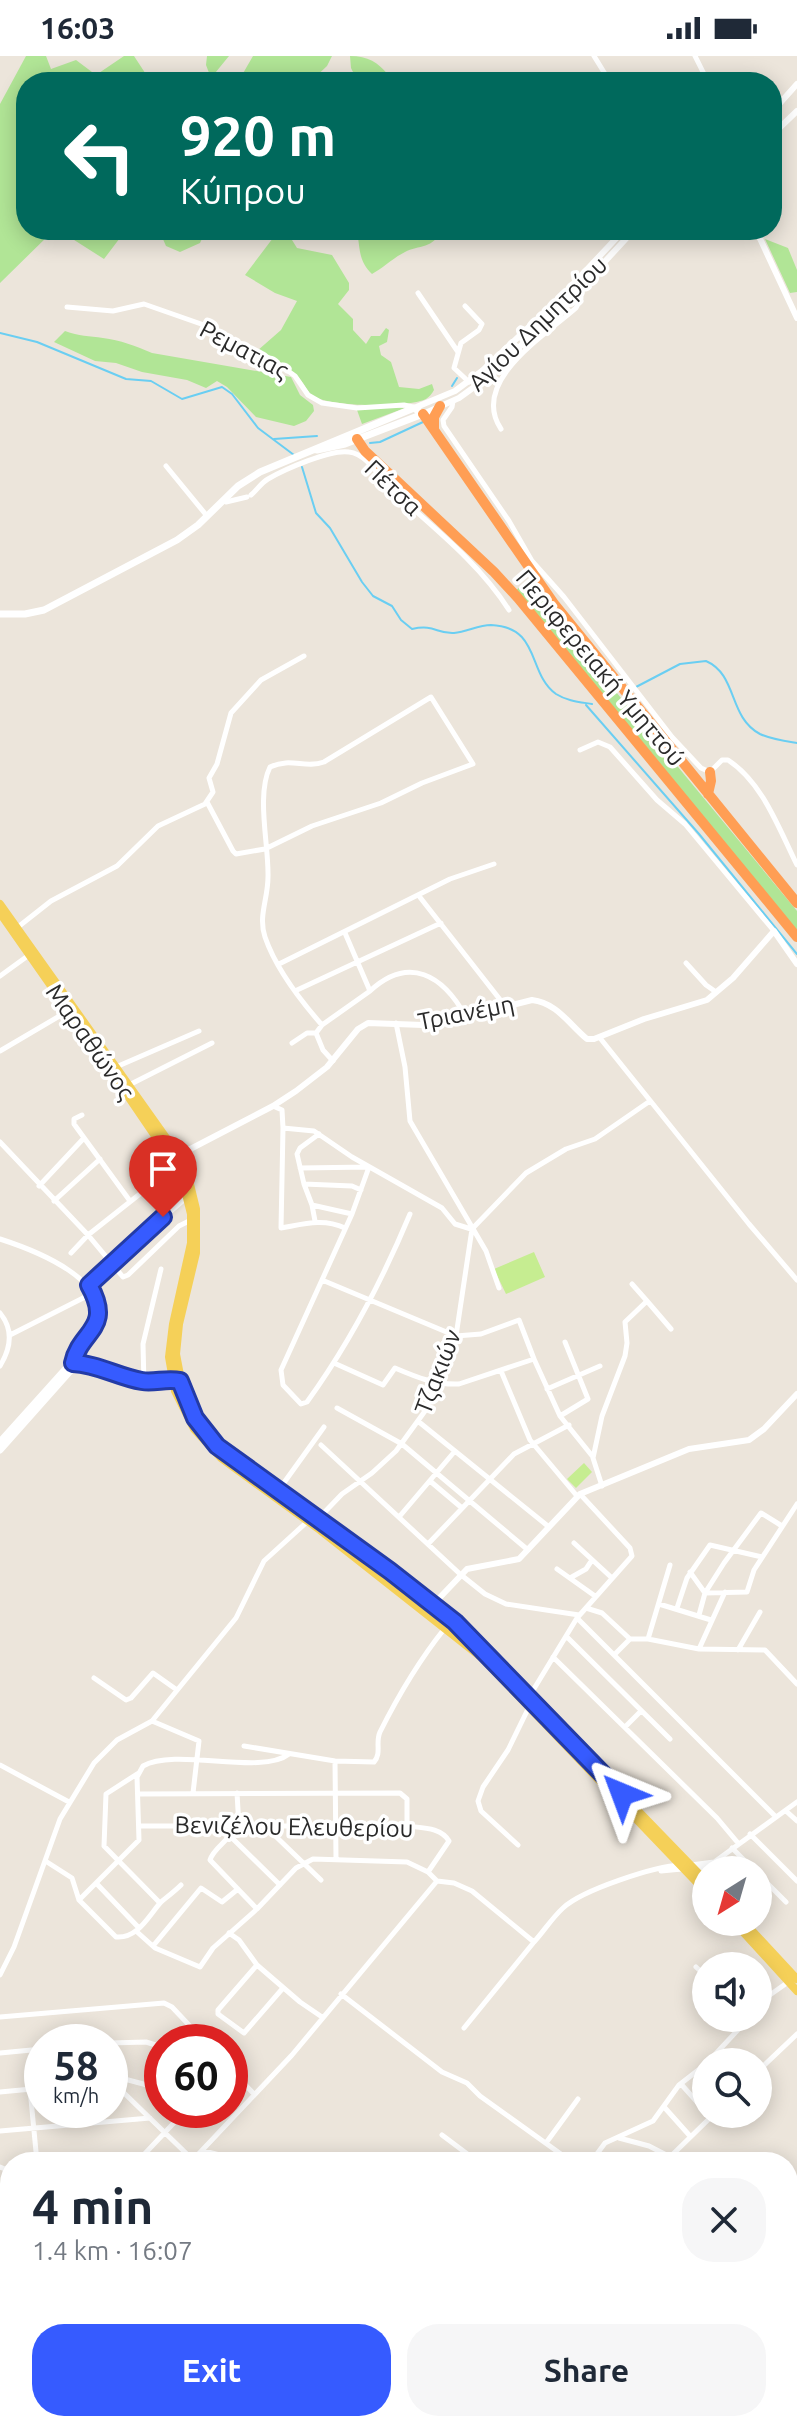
<!DOCTYPE html>
<html lang="en">
<head>
<meta charset="utf-8">
<style>
	body { margin:0; font-family:Ubuntu,sans-serif; background:#f6f6f7; color:#1f2937; height:100vh; display:flex; flex-direction:column; font-size:30px; white-space:nowrap }
	* { box-sizing:border-box; margin:0 }
	p { font-size:26px; color:#747a83 }
	.icon { flex:none; width:44px; height:44px; fill:none; stroke:currentColor; stroke-width:2; stroke-linecap:round; stroke-linejoin:round }
	.map { position:relative; flex:1; overflow:hidden }
	.sheet { position:absolute; left:0px; top:2096px; width:798px; height:280px; display:flex; flex-direction:column; background:#fff; border-radius:32px 32px 0 0; box-shadow:0 4px 20px #0003 }
	.sheet>* { flex:none }
	.hud { position:absolute; left:16px; top:16px; width:766px; height:168px; border-radius:32px; box-shadow:0 4px 20px #0003; background:#00695c; color:#fff; overflow:hidden }
	.needle { width:52px; rotate:217deg }
	.buttons { position:absolute; left:692px; top:1800px; display:grid; gap:16px }
	.buttons a { display:grid; place-items:center; width:80px; height:80px; border-radius:50%; background:#fff; box-shadow:0 4px 20px #0003; font-size:40px }
	.speed { position:absolute; left:24px; top:1968px; display:flex; gap:16px; font-size:40px; font-weight:700; text-align:center }
	.speed>* { display:grid; place-content:center; width:104px; height:104px; border-radius:50%; background:#fff; box-shadow:0 4px 20px #0003; line-height:1 }
	.speed small { font-size:20px; font-weight:400 }
	.speed .limit { border:12px solid #d22; background:#fff; color:#111 }
	.pin { position:absolute; display:grid; place-items:center; width:68px; height:68px; color:#fff; margin:-82px -34px; border-radius:50% 50% 50% 0; rotate:-45deg; box-shadow:0 0 8px #0007 }
	.pin .icon { rotate:45deg }
	.me { position:absolute; width:88px; margin:-44px; rotate:316deg; stroke-linejoin:round; filter:drop-shadow(0 0 6px #0008) }
	.turn { display:flex; align-items:center; gap:28px; height:168px; padding:0 32px; font-size:36px }
	.turn .icon { width:104px; height:104px; stroke-width:2.5 }
	.turn b { display:block; font-size:56px; line-height:68px }
	.round { display:grid; place-items:center; flex:none; width:84px; height:84px; border-radius:32px; background:#f6f6f7 }
	.head { display:flex; align-items:center; justify-content:space-between; height:136px; padding:0 32px }
	h1 { font-size:48px; font-weight:600; line-height:60px }
	.action { display:flex; gap:16px; margin-top:auto; padding:16px 32px }
	.action a { flex:1; height:92px; border-radius:32px; background:#365bff; color:#fff; font-size:32px; font-weight:600; line-height:92px; text-align:center }
	.action a+a { background:#f6f6f7; color:#1f2937 }
	.status { display:flex; justify-content:space-between; align-items:center; height:56px; padding:0 40px; background:#fff; direction:ltr }
	.status svg { height:22px; fill:currentColor }
	.map>svg:first-child { display:block }
	.green { fill:#b1e596 }
	.pitch { fill:#c6ed91 }
	.lines { fill:none; stroke-linecap:round; stroke-linejoin:round }
	.stream { stroke:#6acef2; stroke-width:2 }
	.minor { stroke:#fff; stroke-width:5 }
	.tertiary { stroke:#fff; stroke-width:6 }
	.secondary { stroke:#fff; stroke-width:7 }
	.primary { stroke:#f5d058; stroke-width:8 }
	.motorway { stroke:#ff9e54; stroke-width:10 }
	.route-casing { stroke:#233ba6; stroke-width:20 }
	.route { stroke:#365bff; stroke-width:14 }
	.labels { text-anchor:middle; stroke-width:7; stroke-linejoin:round; paint-order:stroke }
	.street-label { font-size:24px; fill:#2a2a2a; stroke:#fff }
</style>
</head>
<body>
<div class="status"><b>16:03</b><svg viewBox="0 0 49 12"><path d="M0 12V9h3v3zM5 12V6h3v6zM10 12V3h3v9zM15 12V0h3v12zM26 1h20v11H26zM47 4h2v5h-2z"/></svg></div>
<div class="map">
<svg width="797" height="2376" viewBox="0 0 797 2376">
	<rect width="100%" height="100%" fill="#ece5db"/>
	<!-- green -->
	<path class="green" d="M26 0H46L51 13 76 4 96 19 124 0H134L151 26H26V174H54L0 227V48Z
		M207 0H229L211 22 206 9Z
		M253 0H332L327 10 310 26H238Z
		M350 0C368 0 378 6 389 20L383 26H358L351 12Z
		M79 174H126L104 203 71 182Z
		M159 174H206L200 187 180 196 166 190Z
		M279 174H294L292 184 297 192 332 199 349 227V234L338 248 353 263V274L366 288 371 280H380L386 272 389 274 387 286 379 290 381 299 391 306 399 331 419 333 432 328 434 334C432 338 429 341 426 343 408 352 333 351 315 341 307 337 305 328 299 322 288 311 270 303 257 295L281 274 297 245 275 237 245 219Z
		M367 174H440C435 193 418 189 405 196 393 202 383 212 372 218 360 206 360 197 358 181L365 179Z
		M765 183 788 192 797 214V236L790 237Z
		M65 275C79 280 89 280 103 282 120 284 136 290 152 297L291 321 300 339 313 349 314 355 306 365 294 370 256 361 227 331 217 325 206 332 187 324 142 316 116 307 95 305 54 286Z
		M394 351 405 352 362 368 357 354Z
		M530 523 583 596 797 855V875L515 535Z"/>
	<!-- pitch -->
	<path class="pitch" d="M534 1196 545 1221 506 1238 494 1213Z
		M584 1407 592 1416 576 1432 567 1423Z"/>
	<g class="lines">
		<!-- stream -->
		<path class="stream" d="M0 277 37 286 126 323 151 325 182 343 222 331 232 338 258 372 294 399
			M452 330 457 322
			M274 383 317 380
			M370 387 380 386 423 366
			M302 411 316 457 330 472 362 526 373 540 392 550 401 564 412 573C435 568 436 578 454 577 467 576 478 569 491 569 541 571 527 617 556 638 567 645 580 646 592 648
			M636 631 680 608 706 605C738 619 728 661 760 678 771 683 785 685 797 687
			M586 649 699 778 797 898"/>
		<!-- minor -->
		<path class="minor" d="M594 0 610 26
			M695 0 708 26
			M418 237 458 296
			M465 250 482 268 479 274 461 287 454 312 469 326
			M67 251 113 255 144 248 204 269 273 304 295 320 308 339 322 347 357 352 404 349 413 351
			M453 345 452 351 443 364 444 370 509 465 532 505 564 541 672 681 701 712 710 716 722 704H728C763 727 779 773 797 809
			M501 373C469 325 547 278 576 252L581 242 579 233
			M166 410 207 460
			M251 439C257 434 261 427 268 423 285 413 331 393 349 396 368 398 381 424 394 436 434 472 480 508 509 554
			M226 446 247 441
			M580 694 598 686 610 691 657 744 685 768 774 875
			M207 746 233 795 236 798 265 793 312 770 381 747 422 727 473 708 431 641 324 706C305 713 291 701 270 711 256 739 269 790 268 821 268 843 258 860 265 881 276 913 300 944 322 969
			M419 840 505 950
			M18 871 51 845 117 810 158 770 205 748 213 736 209 722 217 708 231 657 261 624 304 600
			M686 907 706 929 716 936
			M279 908 450 823 494 808
			M0 920 29 899
			M295 935 441 867
			M370 935C409 899 443 919 466 961
			M396 967 405 1011 410 1065 486 1195 499 1232
			M600 982 749 1168 797 1224
			M292 987 307 977H316
			M0 995 68 955
			M333 1005 323 994 316 977 322 969 370 935 345 877
			M116 1011 199 975
			M129 1029 212 987
			M273 1050 282 1054 283 1072 314 1075 352 1101 442 1152 455 1168 471 1173
			M82 1059 74 1063V1068L130 1145
			M283 1072 281 1172C304 1168 323 1162 345 1172
			M319 1078 300 1092 297 1098 304 1128 312 1149 352 1158
			M0 1086 88 1179 123 1221 128 1219 179 1170 191 1164
			M300 1112 369 1111 352 1158 322 1224 456 1280 481 1278 519 1264 534 1303 459 1328C435 1329 416 1321 395 1312L383 1329 334 1307
			M304 1128 352 1130 361 1134
			M39 1130 84 1082
			M54 1145 100 1103
			M312 1149 315 1165
			M472 1173 526 1117 566 1093 595 1083 650 1045
			M0 1183C34 1194 117 1225 94 1272 88 1286 72 1295 74 1311
			M71 1197 88 1179 174 1111
			M322 1224 281 1314 283 1329 301 1348 307 1346C349 1288 382 1225 410 1158
			M632 1228 647 1245
			M89 1229 112 1206 186 1142
			M0 1257C14 1274 11 1292 0 1310
			M10 1279 93 1237
			M534 1303 560 1360 593 1401
			M501 1315 530 1384 577 1440
			M144 1329 143 1288 161 1213
			M547 1333 600 1310
			M337 1352 402 1388 528 1494
			M560 1360 588 1343 565 1286
			M419 1366 549 1471
			M321 1389 460 1518 485 1538 506 1548 579 1559
			M430 1425 462 1452
			M602 1430 593 1402 602 1360 625 1300 627 1287 625 1266 647 1245 671 1273
			M278 1435 324 1371
			M399 1461 455 1395
			M318 1463 342 1438 372 1417 396 1395 425 1355 456 1280 472 1173
			M574 1487 612 1522
			M428 1488 514 1398 569 1369
			M557 1513 595 1540
			M690 1516 705 1537 724 1507 761 1457 782 1470
			M570 1522 586 1513 592 1504
			M659 1548 711 1564
			M586 1552 602 1557 630 1583H648L699 1593 765 1594 797 1628
			M677 1552 687 1522 710 1489 762 1501
			M699 1559 705 1537 747 1536 754 1514 797 1448
			M577 1562 775 1760
			M566 1580 670 1683
			M648 1583 670 1509
			M699 1593 725 1536
			M738 1594 760 1556
			M614 1599 630 1583
			M553 1601 717 1762 738 1787
			M94 1622 126 1644 131 1642 153 1617 177 1634
			M529 1641 577 1562 632 1500 630 1492 580 1438
			M152 1665 199 1685 193 1737
			M625 1671 641 1655
			M244 1690 335 1705 374 1706C382 1697 375 1687 380 1676 397 1642 421 1602 445 1572
			M335 1705 336 1802
			M0 1709 69 1746
			M137 1718 106 1738 104 1790 160 1847
			M237 1737 239 1771
			M139 1738 400 1737 407 1743V1770
			M786 1755 797 1765
			M139 1770H407C422 1772 441 1771 449 1785L428 1816
			M234 1771C230 1785 214 1791 210 1804L257 1853
			M267 1772 321 1824
			M750 1778 797 1825
			M230 1780 280 1829
			M518 1789 481 1755 478 1745 483 1731 508 1694 529 1651
			M732 1792 754 1814
			M47 1806 72 1822 79 1844 116 1881C138 1883 149 1859 161 1846 167 1841 175 1835 181 1829
			M691 1809 714 1806
			M696 1813 706 1812 797 1746
			M661 1815 682 1813
			M758 1818 786 1846
			M97 1828 139 1872
			M79 1844 139 1784 137 1721 143 1710C176 1691 261 1720 289 1698
			M136 1875 155 1892 200 1911 213 1892 257 1853 296 1812 313 1803 407 1806 428 1816 437 1825 454 1827 472 1835 534 1886C544 1875 552 1862 563 1852 582 1834 655 1810 681 1809
			M229 1877 239 1884 257 1909
			M153 1890 201 1832 222 1846 238 1833
			M696 1911 706 1920
			M0 1919 14 1891 60 1763 94 1707 117 1684 152 1665 236 1562 264 1505 308 1465
			M283 1932 244 1977 218 1958V1954L257 1909 300 1946 322 1961
			M341 1938 442 2016 467 2027 480 2040 572 2106
			M758 1952 767 1941 791 1924
			M0 1961 164 1947 172 1951 205 1986
			M464 1972 534 1886
			M110 1987 146 1986 162 1991
			M0 1997 42 1993
			M708 2006 749 1962
			M230 2013 254 2038
			M758 2015 797 1978
			M110 2025 117 2021 162 2033
			M110 2027 123 2036 193 2104
			M681 2028 706 2056
			M30 2033 37 2106
			M0 2036 42 2032
			M665 2052 690 2080
			M0 2075 150 2062
			M442 2079 478 2106
			M619 2082 649 2090 680 2106
			M546 2087 578 2043
			M204 2095 247 2106
			M670 2101 714 2058
			M90 2106 139 2103
			M137 2106 186 2054
			M191 2106 292 1999 437 1825
			M591 2106 605 2087 653 2065 679 2029 706 2008
			M0 2111 10 2115
			M788 2173 797 2180
			M0 2242 10 2248
			M788 2291 797 2288
			M0 2339 10 2350
			M788 2360 797 2363
			M121 2366 142 2376
			M476 2366 490 2376
			M700 2366 728 2376
			M10 2376 12 2366
			M494 2376 502 2366
			M584 2376 590 2366
			M743 2376 748 2366
			M774 2376 777 2366"/>
		<!-- tertiary -->
		<path class="tertiary" d="M772 56 797 28
			M772 79 797 55
			M756 174 797 262
			M414 352 455 335 482 315 563 239 624 174
			M423 358 459 342 488 321 574 239 634 174
			M173 1102 273 1050 296 1035 327 1011 358 973 368 967 423 969 466 961 532 944C557 947 569 968 587 983H594L644 963 707 944 733 922 774 875 797 908
			M426 1556 467 1513 519 1503 580 1438 689 1393 749 1384 764 1373 797 1338"/>
		<!-- secondary -->
		<path class="secondary" d="M317 394 345 388 423 358
			M0 558H25L44 554 177 484 198 469 238 430 260 416 414 352 423 358
			M0 1386 70 1308H91L123 1319
			M0 1394 72 1313C109 1309 139 1339 178 1326
			M365 2366 379 2376
			M104 2376 118 2366"/>
		<!-- primary -->
		<path class="primary" d="M0 848 167 1083 188 1120 196 1153V1197L179 1268 176 1298 184 1340 204 1375 231 1403 384 1511 455 1566 706 1825
			M0 857 121 1030 168 1099 184 1130 191 1158V1187L173 1268 169 1301 175 1335 194 1373 221 1402 320 1474 481 1601 706 1836
			M734 1866 797 1935
			M744 1866 797 1923"/>
		<!-- motorway -->
		<path class="motorway" d="M423 358 555 549 797 847
			M434 373V361L440 350
			M357 383 365 395 494 516 518 542 797 881
			M708 738 711 725 710 716"/>
	</g>
	<g class="lines">
		<!-- route casing -->
		<g class="route-casing">
			<path id="route" d="M163 1161 89 1229C114 1273 80 1274 73 1307 98 1308 118 1321 142 1325 155 1327 167 1322 180 1325L195 1362 217 1390 390 1515 455 1566 622 1738"/>
		</g>
		<!-- route -->
		<use href="#route" class="route"/>
	</g>
	<g class="labels">
		<!-- street labels -->
		<g class="street-label">
			<text transform="translate(538 268) rotate(-44)" y="8">Αγίου Δημητρίου</text>
			<text transform="translate(244 294) rotate(28)" y="8">Ρεματιας</text>
			<text transform="translate(393 432) rotate(44)" y="8">Πέτσα</text>
			<text transform="translate(600 612) rotate(50)" y="8">Περιφερειακή Υμηττού</text>
			<text transform="translate(466 957) rotate(-11)" y="8">Τριανέμη</text>
			<text transform="translate(90 986) rotate(55)" y="8">Μαραθώνος</text>
			<text transform="translate(438 1316) rotate(-69)" y="8">Τζακιών</text>
			<text transform="translate(294 1771) rotate(1)" y="8">Βενιζέλου Ελευθερίου</text>
		</g>
	</g>
</svg>
<div class="buttons">
<a><svg class="needle" viewBox="-14 -14 28 28"><path d="M0-13l5 13h-10z" fill="#e53935"/><path d="M0 13l5-13h-10z" fill="#747a83"/></svg></a>
<a><svg class="icon" aria-label="sound" viewBox="0 0 24 24"><path d="M4 9h4l5-4v14l-5-4H4zM17 9q2 3 0 6"/></svg></a>
<a><svg class="icon" aria-label="search" viewBox="0 0 24 24"><circle cx="10" cy="10" r="6"/><path d="M15 15l6 6"/></svg></a>
</div>
<div class="speed"><div>58<small>km/h</small></div><div class="limit">60</div></div>
<div class="pin" style="left:163px;top:1161px;background:#d93025"><svg class="icon" aria-label="arrive" viewBox="0 0 24 24"><path d="M6 21V4h12l-3 4 3 4H6"/></svg></div>
<svg class="me" style="left:622px;top:1738px" viewBox="-20 -20 40 40"><path d="M0-17L14 15 0 8-14 15z" fill="#365bff" stroke="#fff" stroke-width="4"/></svg>
<div class="hud">
<div class="turn"><svg class="icon" aria-label="left" viewBox="0 0 24 24"><path d="M17 20v-9H6M10 6l-5 5 5 5"/></svg><div><b>920 m</b>Κύπρου</div></div>
</div>
<section class="sheet">
<div class="head"><div><h1>4 min</h1><p>1.4 km · 16:07</p></div><a class="round"><svg class="icon" aria-label="close" viewBox="0 0 24 24"><path d="M6 6l12 12M18 6L6 18"/></svg></a></div>
<div class="action"><a>Exit</a><a>Share</a></div>
</section>
</div>
</body>
</html>
